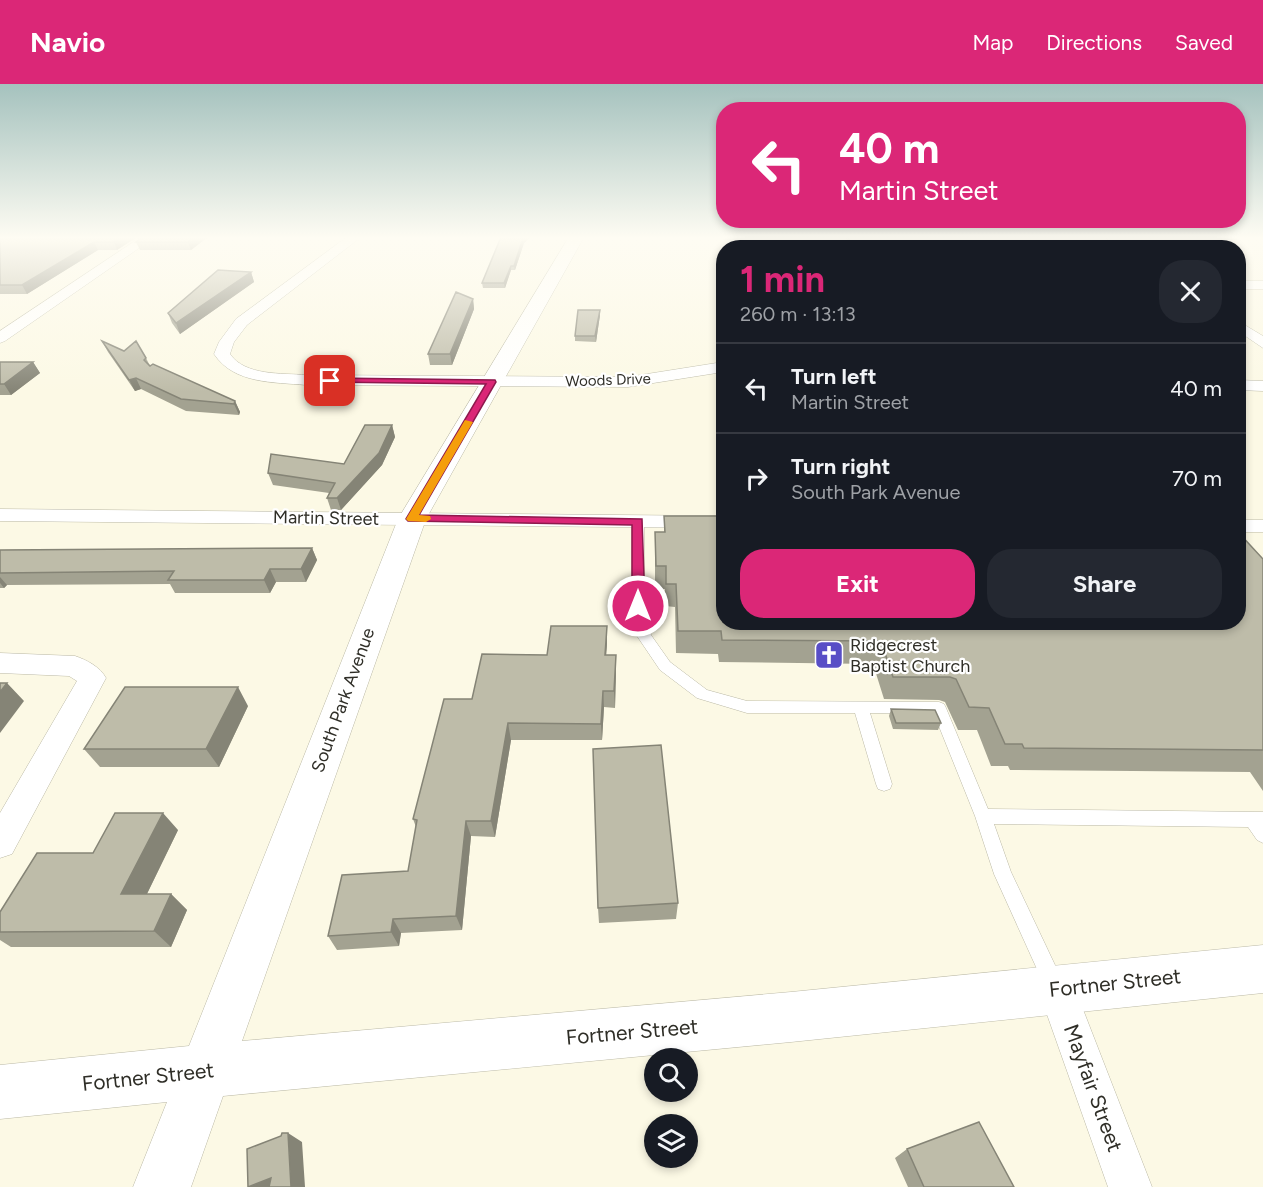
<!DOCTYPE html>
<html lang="en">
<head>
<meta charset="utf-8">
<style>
	body { margin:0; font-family:Figtree,sans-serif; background:#242831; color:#f1f3f6; height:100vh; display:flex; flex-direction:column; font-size:22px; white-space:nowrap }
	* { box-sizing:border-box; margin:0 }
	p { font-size:20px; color:#9ea1a6 }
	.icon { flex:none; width:33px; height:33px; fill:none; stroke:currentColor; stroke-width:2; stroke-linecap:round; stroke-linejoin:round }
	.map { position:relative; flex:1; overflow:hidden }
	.details { position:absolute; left:716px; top:156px; width:530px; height:390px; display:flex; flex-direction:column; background:#171b24; border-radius:24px; box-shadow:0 3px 9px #0003 }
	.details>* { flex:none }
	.hud { position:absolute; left:716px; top:18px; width:530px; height:126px; border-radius:24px; box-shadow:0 3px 9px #0003; background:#db2777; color:#fff; overflow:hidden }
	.tools { position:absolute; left:644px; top:964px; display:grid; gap:12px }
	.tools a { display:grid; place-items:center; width:54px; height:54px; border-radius:50%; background:#171b24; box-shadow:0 3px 9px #0003; font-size:30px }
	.pin { position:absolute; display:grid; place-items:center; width:51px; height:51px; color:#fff; margin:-26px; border-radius:12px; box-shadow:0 3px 9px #0006 }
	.me { position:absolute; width:66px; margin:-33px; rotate:0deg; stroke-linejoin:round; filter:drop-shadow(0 0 4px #0008) }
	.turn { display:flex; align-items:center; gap:21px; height:126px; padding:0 24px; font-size:27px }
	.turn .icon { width:78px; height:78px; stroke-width:2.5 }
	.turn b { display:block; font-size:42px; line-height:51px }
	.round { display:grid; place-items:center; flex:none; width:63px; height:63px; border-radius:24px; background:#242831 }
	.summary { display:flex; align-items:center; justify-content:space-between; height:102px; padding:0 24px }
	h1 { font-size:36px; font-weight:700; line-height:45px; color:#db2777 }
	.button { display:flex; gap:12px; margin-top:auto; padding:12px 24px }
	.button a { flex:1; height:69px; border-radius:24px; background:#db2777; color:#fff; font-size:24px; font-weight:700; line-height:69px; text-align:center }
	.button a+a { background:#242831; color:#f1f3f6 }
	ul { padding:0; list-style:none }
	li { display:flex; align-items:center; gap:18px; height:90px; padding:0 24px; border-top:2px solid #363941 }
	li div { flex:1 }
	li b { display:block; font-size:22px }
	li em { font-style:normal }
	header { display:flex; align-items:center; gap:36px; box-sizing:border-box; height:84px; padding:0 30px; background:#db2777; color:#fff }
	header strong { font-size:28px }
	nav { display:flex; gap:33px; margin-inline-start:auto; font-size:21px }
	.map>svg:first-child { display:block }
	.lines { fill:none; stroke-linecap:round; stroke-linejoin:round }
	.stream { fill:#aca465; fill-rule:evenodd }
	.service-casing { stroke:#bbb9a6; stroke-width:1 }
	.minor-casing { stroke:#bbb9a6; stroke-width:1 }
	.tertiary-casing { stroke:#bbb9a6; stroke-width:1 }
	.service { fill:#fff; fill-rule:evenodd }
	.minor { fill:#fff; fill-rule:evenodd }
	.tertiary { fill:#fff; fill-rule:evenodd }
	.wall { fill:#a3a291 }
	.shaded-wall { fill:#858476 }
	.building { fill:#bebca9; stroke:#858476; stroke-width:1.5 }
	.route { fill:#db2777; stroke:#8e194d; stroke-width:1.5 }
	.slow { fill:#f59e0b }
	.labels { text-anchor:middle; stroke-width:4.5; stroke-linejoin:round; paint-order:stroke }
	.far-street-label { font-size:15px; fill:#2f2e27; stroke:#fff }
	.street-label { font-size:18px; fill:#2f2e27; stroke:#fff }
	.poi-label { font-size:18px; fill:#2f2e27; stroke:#fff; text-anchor:start }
	.near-street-label { font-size:21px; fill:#2f2e27; stroke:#fff }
</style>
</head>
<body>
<header>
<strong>Navio</strong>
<nav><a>Map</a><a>Directions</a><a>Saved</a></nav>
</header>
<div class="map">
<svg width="1263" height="1103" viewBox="0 0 1263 1103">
	<rect width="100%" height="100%" fill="#fcf9e5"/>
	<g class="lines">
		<!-- stream -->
		<path class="stream" d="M845 153H849L854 164H851Z"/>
		<!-- service casing -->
		<g class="service-casing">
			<path id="service" d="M638 434 644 437V522L651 551 670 578 707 606 747 617 939 618 944 620 946 624 988 725 1263 728V759L1257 756 1248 743 994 740 1011 788 1063 898 1060 905 1053 908 1046 905 994 790 975 732 934 630 870 629 892 700 890 705 884 707 878 705 876 700 855 629H747L697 614 660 586 637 552 632 522V437Z"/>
		</g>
		<!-- minor casing -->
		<g class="minor-casing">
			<path id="minor" d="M141 153H155L5 257 0 259V247Z
				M347 153H361L247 241 234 258 230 270C245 292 282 289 306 291L628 293 723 278V288L628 303 306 301C273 298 234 300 214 270L219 258 236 235Z
				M1105 153H1119L1132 164H1118Z
				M1238 197H1263V205H1238Z
				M1238 237 1263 252V264L1238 247Z
				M1238 296 1263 297V307L1238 306Z
				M0 425 723 432V444L0 437Z
				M1238 436H1263V448H1238Z
				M0 569 75 572C87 576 100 583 106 594L12 770 0 774V729L77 597 69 592 0 589Z
				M1057 886 1070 892 1152 1103H1108L1038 905 1044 892Z"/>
		</g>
		<!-- tertiary casing -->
		<g class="tertiary-casing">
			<path id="tertiary" d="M569 153H584L426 435 242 957 791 908 1263 861V909L791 958 223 1012 191 1103H133L167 1018 0 1035V981L189 962 398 435Z"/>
		</g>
		<!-- service -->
		<use href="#service" class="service"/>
		<!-- minor -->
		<use href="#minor" class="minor"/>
		<!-- tertiary -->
		<use href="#tertiary" class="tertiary"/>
	</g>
	<!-- wall -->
	<path class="wall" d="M0 153H137L117 166H98L27 210H0Z
		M142 153H208L191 166H140L136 158Z
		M501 153H531L524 159 515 186H511L505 204H483L482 199Z
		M684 153H742V154Z
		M251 188 254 198 180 250 172 239 168 229Z
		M473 215 474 225 452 281H430L428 270Z
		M600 231 596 258 575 257V252Z
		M102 257 124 267 146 274 150 282 235 317 240 328 239 331 186 327 141 305 135 307 108 268Z
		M0 278H33L40 289 11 311H0Z
		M392 341 395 353 382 381 341 426H331L327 414 329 409 273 401 268 389 344 380Z
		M664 432 1263 475V707L1250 688 1010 686 1008 682H991L977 646H958L945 618 939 616 884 615 873 580 719 578 718 570 676 569 675 523 665 522V505H655V448H664Z
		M312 464 317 476 306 498H276L270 509H175L170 500 7 501 4 504H0V466Z
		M607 559 606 571H616L615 624 604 623 602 656H511L495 753 471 752 462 846 401 849 399 862 337 866 328 852 408 787 416 743 413 735 472 615 547 571Z
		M248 622 219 683H100L84 665Z
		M891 625 941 639 938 646 893 645 889 632Z
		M178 746 147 810H171L187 826 171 863H11L0 856V828L93 769Z
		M678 819 676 835 599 839 598 824Z
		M907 1065 1014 1103H908L895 1074Z"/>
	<!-- shaded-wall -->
	<path class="shaded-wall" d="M120 153H137L117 166 114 158Z
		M194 153H208L191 166 188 158Z
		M525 153H531L524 159 515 186 514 182 523 154Z
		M94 158 98 166 27 210 22 201Z
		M511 182V186L505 204 504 199Z
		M251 188 254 198 180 250 176 239Z
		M473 215 474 225 452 281 450 270Z
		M600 226V231L596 258 595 252Z
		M33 278 40 289 11 311 4 300Z
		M136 294 141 305 135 307 129 296Z
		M235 317 240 328 239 331 234 320Z
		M392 341 395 353 382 381 341 426 337 414Z
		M312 464 317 476 306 498 301 485Z
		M270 485 276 498 270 509 264 496Z
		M0 493 7 501 4 504 0 499Z
		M607 542V559L605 588V571Z
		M616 571V588L615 624 614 607Z
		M7 599 24 617 0 649V608Z
		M238 603 248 622 219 683 206 665Z
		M603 607 604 623 602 656 601 640Z
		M508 639 511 656 495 753 491 737Z
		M163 729 178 746 139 826 121 810Z
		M466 737 471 752 462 846 456 832Z
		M171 810 187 826 171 863 154 847Z
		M393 835 401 849 399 862 391 848Z
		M288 1049 302 1058 305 1103H291Z
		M271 1094 283 1103H248Z"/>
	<!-- building -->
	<path class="building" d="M0 153H120L114 158H94L22 201H0Z
		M142 153H194L188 158H136Z
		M501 153H525L523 154 514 182H511L504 199H482Z
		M218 186 251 188 176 239 168 229Z
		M456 208 473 215 450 270H428Z
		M578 226H600L595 252H575Z
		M102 257 124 267 136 257 146 274 144 276 150 282 153 280 235 317 234 320 181 315 136 294 129 296Z
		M0 278H33L4 300H0Z
		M365 341H392L379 369 337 414H327L335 399 268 389 271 370 344 380Z
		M664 432H723V538H1238V448L1263 475V666L1024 664 1022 660H1005L989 624 969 623 956 595 950 593H893L881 557 722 556 721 547H678L676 500H666V482H656L655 448H665Z
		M312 464 301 485H270L264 496H168L174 487 0 489V466Z
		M551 542H607L605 571H616L614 607H603L601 640 508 639 491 737H466L456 832 393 835 391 848 328 852 342 791 408 787 417 736 413 735 444 615H472L482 570 547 571Z
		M0 599H7L0 608Z
		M125 603H238L206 665H84Z
		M891 625 935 626 941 639H896Z
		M661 661 678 819 598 824 593 665Z
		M115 729H163L121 810H171L154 847 0 848V828L37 769H93Z
		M979 1038 1014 1103H924L907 1065Z
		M282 1049H288L291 1103H269L271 1094 248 1103 247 1065 281 1052Z"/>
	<!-- sky -->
	<linearGradient id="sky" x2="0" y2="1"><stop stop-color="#a5c2be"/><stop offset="0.5" stop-color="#fefcf3"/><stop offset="1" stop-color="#fefcf3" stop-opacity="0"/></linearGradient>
	<rect width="1263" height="308" fill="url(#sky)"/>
	<!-- route -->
	<path class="route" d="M330 294 495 296 496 298 419 431 642 435 645 522 643 525 638 526 632 522V441L408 437 406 435 486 300 326 298 325 297Z"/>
	<!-- slow -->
	<path class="slow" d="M465 336 473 338 419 431 430 432 431 435 426 438 408 437 406 435Z"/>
	<!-- icons -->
	<defs>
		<g id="church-square" transform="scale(1.5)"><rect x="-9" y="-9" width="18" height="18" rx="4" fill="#584ec6" stroke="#fff"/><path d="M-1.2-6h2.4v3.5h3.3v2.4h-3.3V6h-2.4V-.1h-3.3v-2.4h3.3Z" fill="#fff"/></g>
	</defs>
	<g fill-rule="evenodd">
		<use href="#church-square" x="829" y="571"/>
	</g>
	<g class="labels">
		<!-- far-street labels -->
		<g class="far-street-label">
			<text transform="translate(608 296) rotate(-2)" y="5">Woods Drive</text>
		</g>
		<!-- street labels -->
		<g class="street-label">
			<text transform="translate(326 434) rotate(1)" y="6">Martin Street</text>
			<text transform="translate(343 616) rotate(-70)" y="6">South Park Avenue</text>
		</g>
		<!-- poi labels -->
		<g class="poi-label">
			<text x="850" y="567">Ridgecrest<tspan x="850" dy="21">Baptist Church</tspan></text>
		</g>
		<!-- near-street labels -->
		<g class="near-street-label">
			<text transform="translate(1115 899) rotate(-6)" y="7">Fortner Street</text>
			<text transform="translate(632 948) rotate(-5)" y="7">Fortner Street</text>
			<text transform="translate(148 993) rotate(-6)" y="7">Fortner Street</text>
			<text transform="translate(1093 1004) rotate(70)" y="7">Mayfair Street</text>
		</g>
	</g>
</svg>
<div class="tools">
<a><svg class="icon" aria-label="search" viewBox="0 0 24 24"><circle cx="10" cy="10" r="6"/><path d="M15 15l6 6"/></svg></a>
<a><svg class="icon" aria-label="layers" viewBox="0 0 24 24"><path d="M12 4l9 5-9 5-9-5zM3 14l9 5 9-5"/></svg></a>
</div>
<div class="pin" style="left:330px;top:297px;background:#d93025"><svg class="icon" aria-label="arrive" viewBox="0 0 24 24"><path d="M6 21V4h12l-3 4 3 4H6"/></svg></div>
<svg class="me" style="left:638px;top:522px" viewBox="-20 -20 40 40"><circle r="17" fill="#db2777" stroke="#fff" stroke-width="3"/><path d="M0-11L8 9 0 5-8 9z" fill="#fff"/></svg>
<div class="hud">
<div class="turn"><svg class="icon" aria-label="left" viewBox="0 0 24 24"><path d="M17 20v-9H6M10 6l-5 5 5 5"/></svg><div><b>40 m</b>Martin Street</div></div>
</div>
<section class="details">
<div class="summary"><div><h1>1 min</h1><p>260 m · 13:13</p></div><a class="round"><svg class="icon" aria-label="close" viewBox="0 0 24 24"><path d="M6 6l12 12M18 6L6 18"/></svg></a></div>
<ul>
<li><svg class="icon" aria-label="left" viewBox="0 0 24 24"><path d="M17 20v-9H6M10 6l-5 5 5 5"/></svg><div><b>Turn left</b><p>Martin Street</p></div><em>40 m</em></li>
<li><svg class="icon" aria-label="right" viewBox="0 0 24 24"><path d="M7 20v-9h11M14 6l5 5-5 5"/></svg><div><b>Turn right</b><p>South Park Avenue</p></div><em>70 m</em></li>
</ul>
<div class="button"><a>Exit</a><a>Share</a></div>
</section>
</div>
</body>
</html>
